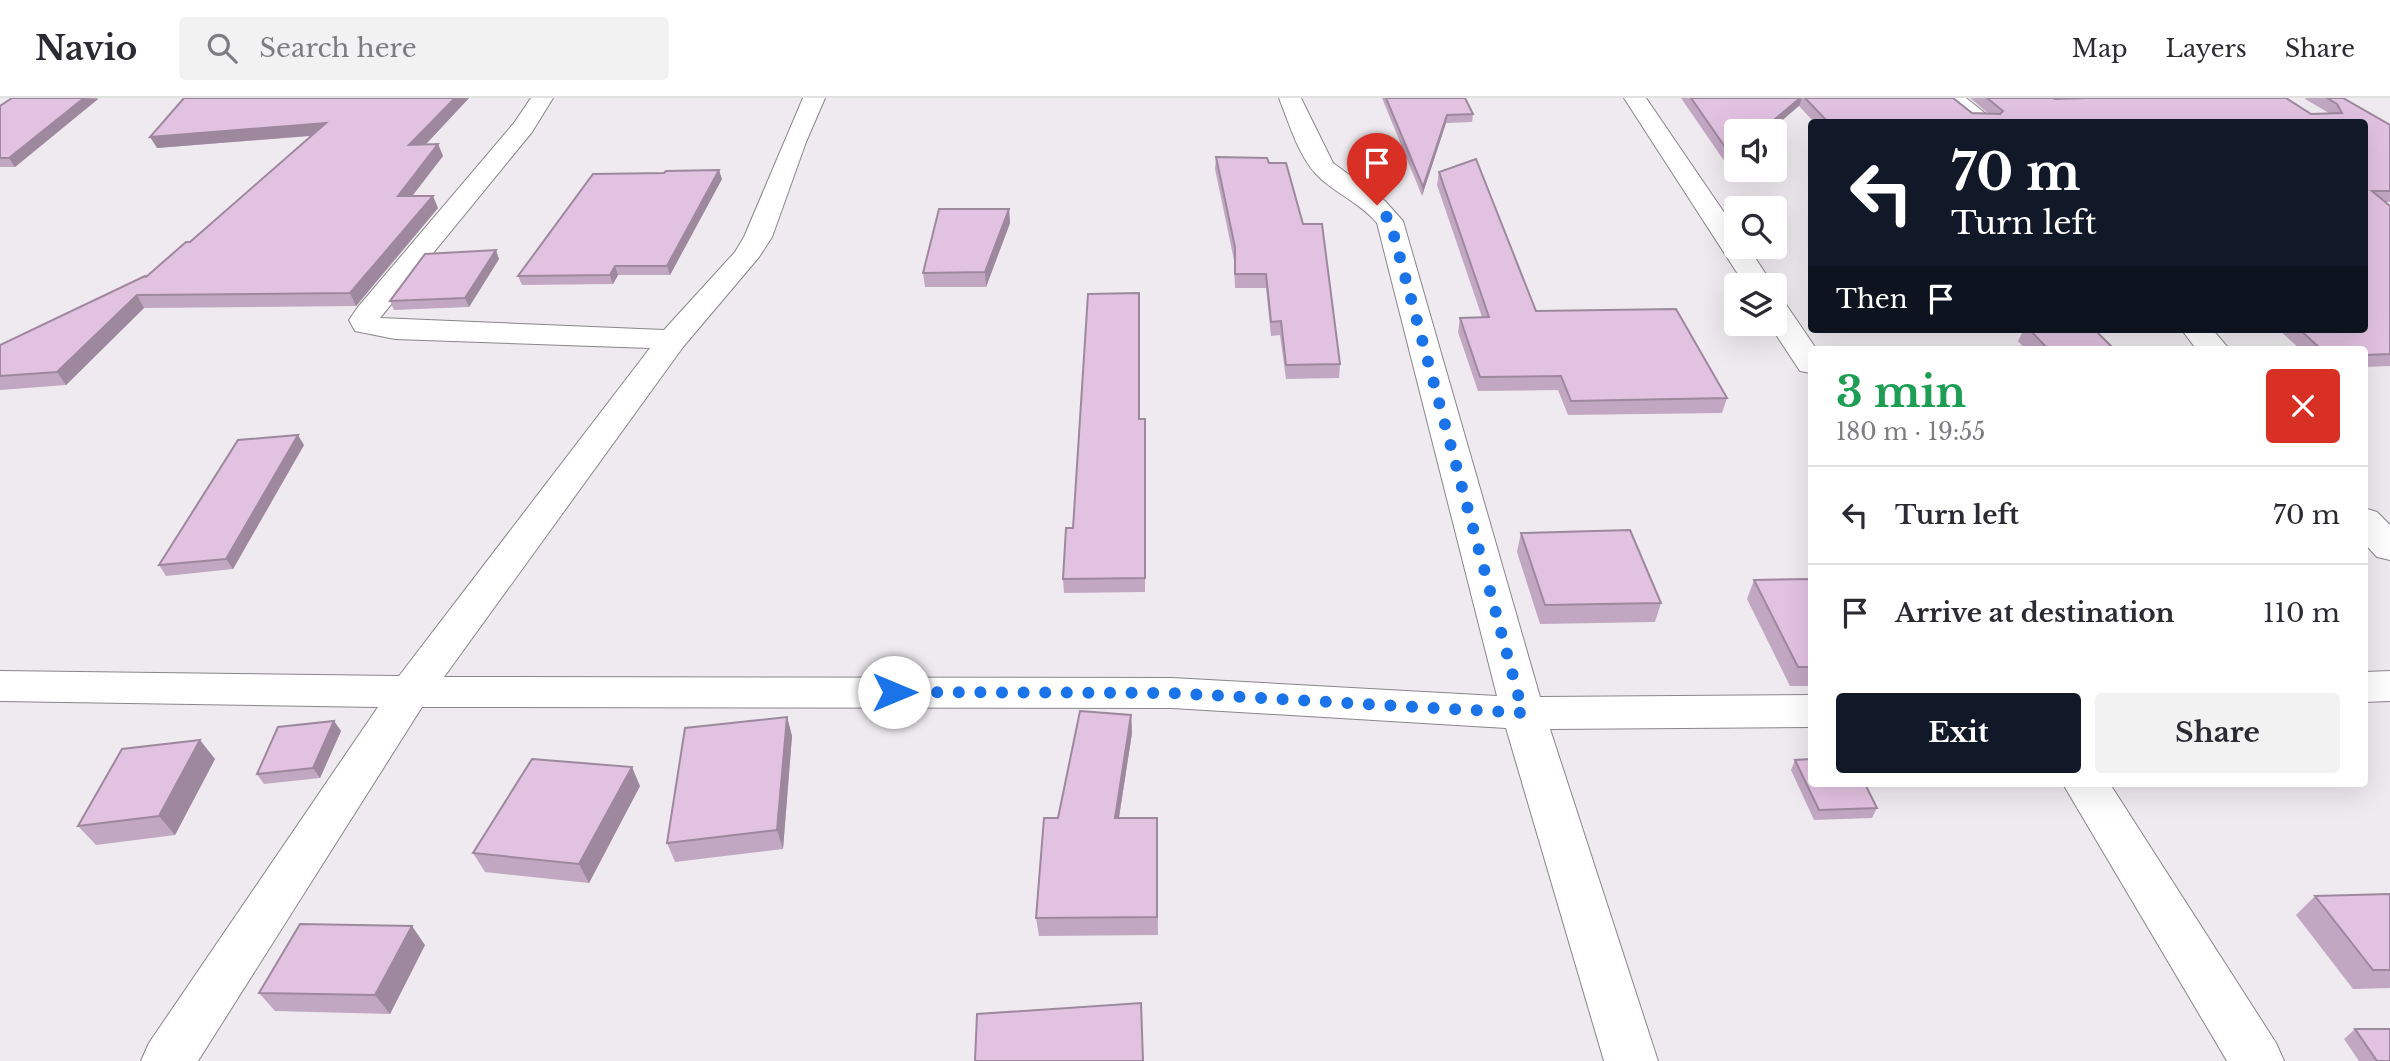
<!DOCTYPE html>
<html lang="en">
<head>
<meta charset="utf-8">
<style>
	body { margin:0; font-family:"Libre Baskerville",serif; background:#f2f2f3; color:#2b2b33; height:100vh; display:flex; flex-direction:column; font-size:26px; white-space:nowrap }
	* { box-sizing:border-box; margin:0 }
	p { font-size:23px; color:#7c7c81 }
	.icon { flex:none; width:38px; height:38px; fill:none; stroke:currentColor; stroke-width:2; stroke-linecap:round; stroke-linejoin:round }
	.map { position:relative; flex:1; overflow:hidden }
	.panel { position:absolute; left:1808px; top:248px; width:560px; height:441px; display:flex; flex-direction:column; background:#fff; border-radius:7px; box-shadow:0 7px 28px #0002 }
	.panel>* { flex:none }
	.hud { position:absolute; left:1808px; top:21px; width:560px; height:214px; border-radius:7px; box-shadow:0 7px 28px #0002; background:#111827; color:#fff; overflow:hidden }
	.controls { position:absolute; left:1724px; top:21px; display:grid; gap:14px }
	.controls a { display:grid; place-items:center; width:63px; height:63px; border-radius:7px; background:#fff; box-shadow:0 7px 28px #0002; font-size:35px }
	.pin { position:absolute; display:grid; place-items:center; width:60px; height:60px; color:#fff; margin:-72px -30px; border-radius:50% 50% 50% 0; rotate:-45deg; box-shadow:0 0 7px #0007 }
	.pin .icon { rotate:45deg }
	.me { position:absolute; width:77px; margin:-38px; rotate:90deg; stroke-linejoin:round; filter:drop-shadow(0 0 5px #0008) }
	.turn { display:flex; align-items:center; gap:24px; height:147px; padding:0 28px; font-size:32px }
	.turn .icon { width:91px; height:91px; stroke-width:2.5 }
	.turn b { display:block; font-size:49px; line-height:60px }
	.then { display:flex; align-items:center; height:66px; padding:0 28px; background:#0003; gap:14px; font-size:26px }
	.round { display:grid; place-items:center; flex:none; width:74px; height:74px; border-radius:7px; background:#f2f2f3 }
	.overview { display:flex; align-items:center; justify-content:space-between; height:119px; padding:0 28px }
	h1 { font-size:42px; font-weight:700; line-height:52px; color:#1e9e55 }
	.action { display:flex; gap:14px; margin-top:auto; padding:14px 28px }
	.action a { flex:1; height:80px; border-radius:7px; background:#111827; color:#fff; font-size:28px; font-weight:700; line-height:80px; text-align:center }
	.action a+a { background:#f2f2f3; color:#2b2b33 }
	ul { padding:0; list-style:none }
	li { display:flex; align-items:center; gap:21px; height:98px; padding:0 28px; border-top:2px solid #e1e1e2 }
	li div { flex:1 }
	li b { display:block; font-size:26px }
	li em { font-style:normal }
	header { display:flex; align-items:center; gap:42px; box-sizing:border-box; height:98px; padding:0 35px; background:#fff; border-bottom:2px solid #e1e1e2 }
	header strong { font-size:33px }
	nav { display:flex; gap:38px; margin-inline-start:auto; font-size:24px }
	.search { width:490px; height:63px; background:#f2f2f3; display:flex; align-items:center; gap:18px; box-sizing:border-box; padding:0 24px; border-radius:7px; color:#7c7c81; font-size:26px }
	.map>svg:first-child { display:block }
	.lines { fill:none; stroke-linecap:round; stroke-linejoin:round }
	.minor-casing { stroke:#89868a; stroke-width:2 }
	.minor { fill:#fff; fill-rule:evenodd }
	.wall { fill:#c2a7c2 }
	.shaded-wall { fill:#9e889e }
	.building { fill:#e2c2e1; stroke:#9e889e; stroke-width:2 }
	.route { stroke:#1a73e8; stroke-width:12; stroke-dasharray:0 21.6 }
</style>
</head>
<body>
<header>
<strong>Navio</strong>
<div class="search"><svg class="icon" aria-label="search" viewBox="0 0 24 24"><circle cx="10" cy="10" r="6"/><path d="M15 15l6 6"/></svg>Search here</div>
<nav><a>Map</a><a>Layers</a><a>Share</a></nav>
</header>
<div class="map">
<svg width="2390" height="963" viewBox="0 0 2390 963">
	<rect width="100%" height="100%" fill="#eeeaef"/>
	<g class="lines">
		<!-- minor casing -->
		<g class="minor-casing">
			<path id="minor" d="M531 0H553L532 34 380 220 664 232 735 154 744 139 803 0H825L806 44 772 139 759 159 683 249 444 579 1172 580 1497 598 1377 125C1361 106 1339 97 1321 81 1299 61 1290 27 1279 0H1301L1333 65 1385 103 1403 123 1540 599 1811 597V629L1550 631 1658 963H1604L1506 630 1172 610 422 609 198 963H141L149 945 378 609 0 603V573L399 578 650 250 395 241 355 233 349 222 358 209 514 25Z
				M1624 0H1646L1736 132V149H1748L1773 187H1745Z
				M1940 0H1966L1996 24H1969Z
				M1774 202 1785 205 1817 252H1811V275L1800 273 1769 226H1774Z
				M2181 231H2212L2230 252H2197Z
				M2364 410 2377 414 2390 427V462L2377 459 2364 445Z
				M2390 573V603L2364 604V574Z
				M2063 686H2110L2276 945 2284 963H2227Z"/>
		</g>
		<!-- minor -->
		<use href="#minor" class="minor"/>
	</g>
	<!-- wall -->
	<path class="wall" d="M12 0H98V1L15 69H0V8Z
		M184 0H469L425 47 438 46 443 58 412 98 438 110 356 208 144 210 66 287 0 292V247L146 179 190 144 311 38 157 50Z
		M1382 0H1465L1473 16 1472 24 1446 25 1422 98Z
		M1681 0H1953L1972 15 1989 16 1970 0H2053L2055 1 2311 16 2329 15 2305 1 2306 0H2343L2390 27V104H2386L2390 108V268L2364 269V252H2301L2278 231H2364V24H1814L1799 8 1736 33V63L1729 70Z
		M1216 59 1340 266 1339 280 1286 281 1280 237 1271 238 1266 190H1235L1234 162 1215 71Z
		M1439 74 1536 213 1727 300 1722 315 1568 317 1558 292 1478 293 1458 234 1460 220 1482 219 1437 87Z
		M722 81 670 177H618L613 186 522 187 518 178Z
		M1009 111 1010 125 986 189H925L923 175Z
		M499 161 469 209 394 212 390 203Z
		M2024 231H2094L2115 252H2026L2018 243Z
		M1139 321 1146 334 1145 494 1064 495 1063 481 1073 430Z
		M304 347 233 471 166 478 159 467Z
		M1521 435 1661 505 1655 524 1540 526 1517 454Z
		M1811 481V588H1790L1747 501 1754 482Z
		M1131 617 1132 635 1119 720H1157L1158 837 1039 838 1036 820Z
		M787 619 792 638 783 751 675 764 667 745Z
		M334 623 341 633 320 680 264 686 257 676Z
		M215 661 175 737 96 747 78 728Z
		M1795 662 1877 710 1872 720 1814 722 1791 672Z
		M640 688 589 785 485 774 473 755Z
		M2390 796V890L2353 891 2296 817 2315 798Z
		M425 847 390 916 275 913 259 895Z
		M2355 931 2390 963H2359L2344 941Z"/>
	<!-- shaded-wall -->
	<path class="shaded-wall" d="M84 0 98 1 15 69 9 60Z
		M455 0H469L414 59 409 47Z
		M1800 0H1802L1799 8 1770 33H1761Z
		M1447 17 1446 25 1422 98 1423 89Z
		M326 25 331 36 157 50 150 39Z
		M438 46 443 58 403 110 398 98Z
		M1736 55V63L1729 70 1732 59Z
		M719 72 722 81 670 177 667 168Z
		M433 98 438 110 356 208 350 195Z
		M1009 111 1010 125 986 189 985 174Z
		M496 152 499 161 469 209 465 200Z
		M615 168 618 177 613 186 610 177Z
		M137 197 144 210 66 287 57 274Z
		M298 337 304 347 233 471 226 461Z
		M1131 617 1132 635 1116 738 1115 720Z
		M787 619 792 638 783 751 777 732Z
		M334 623 341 633 320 680 313 670Z
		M200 642 215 661 175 737 159 718Z
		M632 669 640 688 589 785 579 766Z
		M412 828 425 847 390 916 375 897Z"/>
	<!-- building -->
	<path class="building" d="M12 0H84L9 60H0V8Z
		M184 0H455L409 47 438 46 398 98H433L350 195 137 197 57 274 0 278V247L145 178 146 179 186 144H190L326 25 150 39Z
		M1386 0H1465L1473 16 1447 17 1423 89Z
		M1691 0H1800L1761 33H1736V55L1732 59Z
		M1805 0H1953L1972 15 2000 16 2003 13 1987 0H2053L2055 1 2087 0H2286L2311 16 2342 15 2337 6 2327 0H2343L2390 27V93H2372L2390 108V256L2364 257V252H2322L2299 231H2364V24H1828Z
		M1216 59 1267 60 1269 65H1286L1303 126H1322L1340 266 1286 267 1281 223 1271 224 1266 176H1235V149Z
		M1476 61 1536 213 1676 211 1727 300 1571 303 1561 278 1480 279 1460 220 1489 219 1439 74Z
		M719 72 667 168H615L610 177 518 178 593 76 664 75 666 73Z
		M939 111H1009L985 174 923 175Z
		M496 152 465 200 390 203 425 156Z
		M1139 195V321H1145V480L1063 481 1066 430H1073L1088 196Z
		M2029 231H2094L2115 252H2049Z
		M298 337 226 461 159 467 238 342Z
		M1630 432 1661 505 1545 507 1521 435Z
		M1811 481V569H1798L1754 482Z
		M1080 613 1131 617 1115 720H1157V819L1036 820 1044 720H1058Z
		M787 619 777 732 667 745 685 630Z
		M334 623 313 670 257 676 278 629Z
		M200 642 159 718 78 728 122 651Z
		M532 661 632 669 579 766 473 755Z
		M1811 661V686H1865L1877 710 1819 712 1795 662Z
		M2390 796V872H2373L2315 798Z
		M300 826 412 828 375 897 259 895Z
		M1141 905 1143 963H975L977 916Z
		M2355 931H2390V963H2377Z"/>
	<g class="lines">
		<!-- route -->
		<path class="route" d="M894 594 1172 595 1523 615 1390 123 1377 107"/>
	</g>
</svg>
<div class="controls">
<a><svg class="icon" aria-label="sound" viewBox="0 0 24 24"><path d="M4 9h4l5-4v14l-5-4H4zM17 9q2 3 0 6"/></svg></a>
<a><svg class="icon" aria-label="search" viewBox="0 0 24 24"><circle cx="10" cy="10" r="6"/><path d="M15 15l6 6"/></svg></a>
<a><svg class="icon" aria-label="layers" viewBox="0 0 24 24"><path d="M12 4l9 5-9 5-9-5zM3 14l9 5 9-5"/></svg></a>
</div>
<div class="pin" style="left:1377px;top:107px;background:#d93025"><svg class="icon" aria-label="arrive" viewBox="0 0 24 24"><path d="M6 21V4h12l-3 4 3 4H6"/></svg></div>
<svg class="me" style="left:894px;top:594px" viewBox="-20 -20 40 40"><circle r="19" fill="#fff"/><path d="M0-13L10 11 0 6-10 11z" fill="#1a73e8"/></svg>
<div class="hud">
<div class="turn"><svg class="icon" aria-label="left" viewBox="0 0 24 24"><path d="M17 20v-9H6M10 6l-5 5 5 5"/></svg><div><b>70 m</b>Turn left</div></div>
<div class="then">Then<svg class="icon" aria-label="arrive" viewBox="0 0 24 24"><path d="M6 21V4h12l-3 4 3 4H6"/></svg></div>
</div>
<section class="panel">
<div class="overview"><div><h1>3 min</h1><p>180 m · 19:55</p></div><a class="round" style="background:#d93025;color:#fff"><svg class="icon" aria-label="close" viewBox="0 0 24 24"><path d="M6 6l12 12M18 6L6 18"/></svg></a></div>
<ul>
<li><svg class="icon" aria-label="left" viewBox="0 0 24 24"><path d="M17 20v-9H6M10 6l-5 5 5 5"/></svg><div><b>Turn left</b></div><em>70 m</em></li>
<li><svg class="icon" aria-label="arrive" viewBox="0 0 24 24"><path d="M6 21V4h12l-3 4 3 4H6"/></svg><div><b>Arrive at destination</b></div><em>110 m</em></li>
</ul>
<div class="action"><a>Exit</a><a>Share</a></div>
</section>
</div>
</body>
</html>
